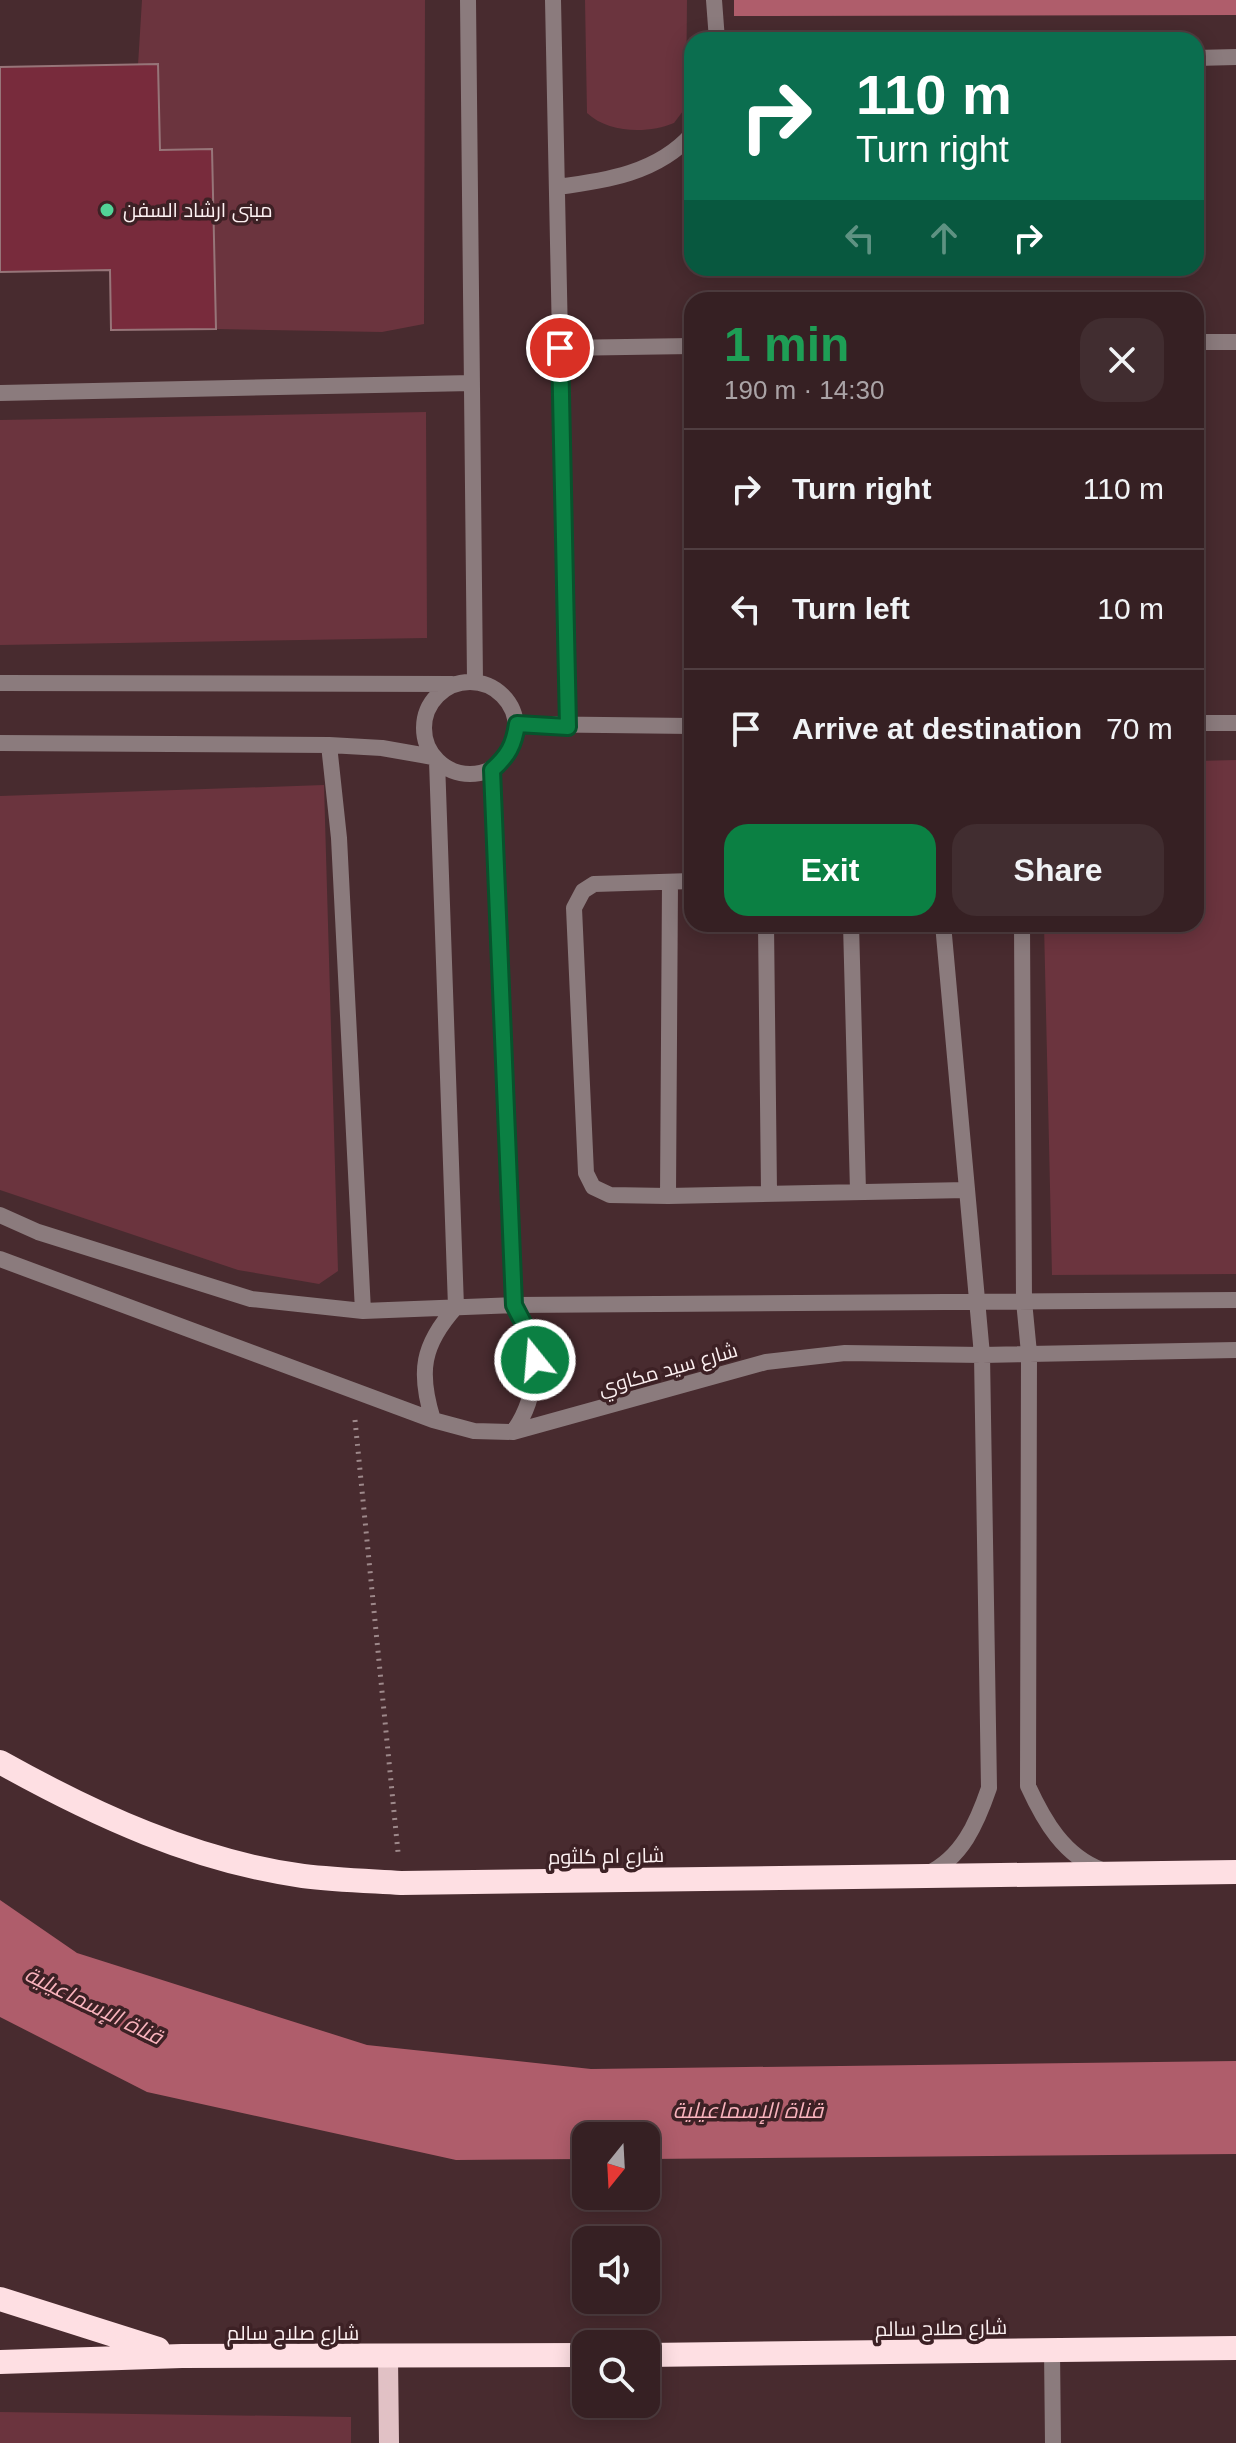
<!DOCTYPE html>
<html lang="en">
<head>
<meta charset="utf-8">
<style>
	body { margin:0; font-family:Arial,Cairo,sans-serif; background:#412d30; color:#f1f3f6; height:100vh; display:flex; flex-direction:column; font-size:30px; white-space:nowrap }
	* { box-sizing:border-box; margin:0 }
	p { font-size:26px; color:#aaa3a6 }
	.icon { flex:none; width:44px; height:44px; fill:none; stroke:currentColor; stroke-width:2; stroke-linecap:round; stroke-linejoin:round }
	.map { position:relative; flex:1; overflow:hidden }
	.sheet { position:absolute; left:684px; top:292px; width:520px; height:640px; display:flex; flex-direction:column; background:#362023; border-radius:24px; box-shadow:0 4px 20px #0003,0 0 0 2px #503e41 }
	.sheet>* { flex:none }
	.banner { position:absolute; left:684px; top:32px; width:520px; height:244px; border-radius:24px; box-shadow:0 4px 20px #0003,0 0 0 2px #503e41; background:#0b6e4f; color:#fff; overflow:hidden }
	.needle { width:52px; rotate:198deg }
	.tools { position:absolute; left:572px; top:2122px; display:grid; gap:16px }
	.tools a { display:grid; place-items:center; width:88px; height:88px; border-radius:16px; background:#362023; box-shadow:0 4px 20px #0003,0 0 0 2px #503e41; font-size:40px }
	.pin { position:absolute; display:grid; place-items:center; width:68px; height:68px; color:#fff; margin:-34px; border:4px solid #fff; border-radius:50%; box-shadow:0 2px 8px #0007 }
	.me { position:absolute; width:88px; margin:-44px; rotate:343deg; stroke-linejoin:round; filter:drop-shadow(0 0 6px #0008) }
	.turn { display:flex; align-items:center; gap:28px; height:168px; padding:0 40px; font-size:36px }
	.turn .icon { width:104px; height:104px; stroke-width:2.5 }
	.turn b { display:block; font-size:56px; line-height:68px }
	.lanes { display:flex; align-items:center; height:76px; padding:0 40px; background:#0003; justify-content:center; gap:40px; direction:ltr }
	.lanes .off { opacity:.35 }
	.round { display:grid; place-items:center; flex:none; width:84px; height:84px; border-radius:24px; background:#412d30 }
	.head { display:flex; align-items:center; justify-content:space-between; height:136px; padding:0 40px }
	h1 { font-size:48px; font-weight:800; line-height:60px; color:#1e9e55 }
	.action { display:flex; gap:16px; margin-top:auto; padding:16px 40px }
	.action a { flex:1; height:92px; border-radius:24px; background:#0b8043; color:#fff; font-size:32px; font-weight:800; line-height:92px; text-align:center }
	.action a+a { background:#412d30; color:#f1f3f6 }
	ul { padding:0; list-style:none }
	li { display:flex; align-items:center; gap:24px; height:120px; padding:0 40px; border-top:2px solid #503e41 }
	li div { flex:1 }
	li b { display:block; font-size:30px }
	li em { font-style:normal }
	.map>svg:first-child { display:block }
	.green { fill:#6b343e }
	.water { fill:#af5d6b }
	.building { fill:#782b3c; stroke:#977579; stroke-width:2 }
	.lines { fill:none; stroke-linecap:round; stroke-linejoin:round }
	.path { stroke:#9e898b; stroke-width:5; stroke-dasharray:2 6; stroke-linecap:butt }
	.lane { stroke:#8b7b7d; stroke-width:16 }
	.street { stroke:#8b7b7d; stroke-width:16 }
	.primary { stroke:#e1c1c5; stroke-width:20 }
	.highway { stroke:#fedfe3; stroke-width:24 }
	.route-casing { stroke:#07532c; stroke-width:20 }
	.route { stroke:#0b8043; stroke-width:14 }
	.poi-dot { fill:#52d397; stroke:#3d2125; stroke-width:3 }
	.labels { text-anchor:middle; stroke-width:7; stroke-linejoin:round; paint-order:stroke }
	.poi-label { font-size:20px; fill:#fdf1f2; stroke:#3d2125; text-anchor:start }
	.street-label { font-size:20px; fill:#fdf1f2; stroke:#3d2125 }
	.water-label { font-size:22px; font-style:italic; fill:#f9b3bd; stroke:#3d2125 }
</style>
</head>
<body>
<div class="map">
<svg width="1236" height="2443" viewBox="0 0 1236 2443">
	<rect width="100%" height="100%" fill="#482b2f"/>
	<!-- green -->
	<path class="green" d="M142 0H425L424 324 382 332 216 329 212 149 160 150 158 65H138Z
		M585 0H687L686 107 674 123C648 134 608 133 587 113Z
		M426 412 427 638 0 645V420Z
		M1236 760V1274L1052 1275 1044 924H1196V761Z
		M324 785 338 1271 319 1284 238 1270 0 1190V796Z
		M0 2412 351 2417V2443H0Z"/>
	<!-- water -->
	<path class="water" d="M734 0H1236V15L734 16Z
		M0 1900 77 1953 367 2045 591 2069 1236 2061V2154L646 2159V2136H586V2159L456 2160 147 2092 0 2017Z"/>
	<!-- building -->
	<path class="building" d="M158 64 160 150 212 149 216 329 111 330 110 270 0 272V67Z"/>
	<g class="lines">
		<!-- path -->
		<path class="path" d="M355 1420 398 1852"/>
		<!-- lane -->
		<path class="lane" d="M468 0 475 681
			M553 0 568 727
			M714 0 717 40
			M1196 58 1236 57
			M557 187C605 181 658 173 692 134
			M1196 342H1236
			M560 348 692 346
			M0 393 472 383
			M424 728a46 46 0 1 1 92 0a46 46 0 1 1-92 0Z
			M0 683 452 684
			M1196 723H1236
			M517 724 692 726
			M0 743 329 745 382 748 433 757
			M329 745 339 838 363 1311
			M492 770 514 1305C536 1348 543 1390 513 1432
			M692 881 594 884 583 891 574 908 586 1173 593 1187 610 1195 668 1196 967 1190
			M766 924 769 1192
			M851 924 858 1191
			M1022 924 1024 1301 1029 1353 1028 1786C1044 1821 1064 1856 1102 1870
			M668 1196 670 882
			M0 1215 38 1232 251 1299 363 1311 514 1305 1236 1300
			M0 1259 433 1420 474 1431 513 1432 766 1362 845 1353 982 1355 1236 1350
			M433 1420C418 1372 422 1345 456 1307L437 761
			M927 1874C962 1858 977 1823 989 1788L982 1355 943 924"/>
		<!-- street -->
		<path class="street" d="M1052 2350 1053 2443"/>
		<!-- primary -->
		<path class="primary" d="M388 2357 389 2443"/>
		<!-- highway -->
		<path class="highway" d="M0 1762C95 1815 195 1861 303 1876 336 1880 369 1881 401 1883L1236 1872
			M0 2299 158 2349
			M646 2355 1236 2348
			M0 2362 182 2356 586 2355"/>
	</g>
	<g class="lines">
		<!-- route casing -->
		<g class="route-casing">
			<path id="route" d="M535 1360 528 1332 514 1305 492 770C508 756 514 745 517 724L568 727 560 348"/>
		</g>
		<!-- route -->
		<use href="#route" class="route"/>
	</g>
	<!-- markers -->
	<circle class="poi-dot" cx="107" cy="210" r="8"/>
	<g class="labels">
		<!-- poi labels -->
		<g class="poi-label">
			<text x="123" y="217">مبنى ارشاد السفن</text>
		</g>
		<!-- street labels -->
		<g class="street-label">
			<text transform="translate(668 1369) rotate(-16)" y="7">شارع سيد مكاوي</text>
			<text transform="translate(606 1856) rotate(-1)" y="7">شارع ام كلثوم</text>
			<text transform="translate(941 2328) rotate(-1)" y="7">شارع صلاح سالم</text>
			<text x="293" y="2340">شارع صلاح سالم</text>
		</g>
		<!-- water labels -->
		<g class="water-label">
			<text transform="translate(94 2005) rotate(26)" y="8">قناة الإسماعيلية</text>
			<text x="748" y="2118">قناة الإسماعيلية</text>
		</g>
	</g>
</svg>
<div class="tools">
<a><svg class="needle" viewBox="-14 -14 28 28"><path d="M0-13l5 13h-10z" fill="#e53935"/><path d="M0 13l5-13h-10z" fill="#aaa3a6"/></svg></a>
<a><svg class="icon" aria-label="sound" viewBox="0 0 24 24"><path d="M4 9h4l5-4v14l-5-4H4zM17 9q2 3 0 6"/></svg></a>
<a><svg class="icon" aria-label="search" viewBox="0 0 24 24"><circle cx="10" cy="10" r="6"/><path d="M15 15l6 6"/></svg></a>
</div>
<div class="pin" style="left:560px;top:348px;background:#d93025"><svg class="icon" aria-label="arrive" viewBox="0 0 24 24"><path d="M6 21V4h12l-3 4 3 4H6"/></svg></div>
<svg class="me" style="left:535px;top:1360px" viewBox="-20 -20 40 40"><circle r="17" fill="#0b8043" stroke="#fff" stroke-width="3"/><path d="M0-11L8 9 0 5-8 9z" fill="#fff"/></svg>
<div class="banner">
<div class="turn"><svg class="icon" aria-label="right" viewBox="0 0 24 24"><path d="M7 20v-9h11M14 6l5 5-5 5"/></svg><div><b>110 m</b>Turn right</div></div>
<div class="lanes"><svg class="icon off" aria-label="left" viewBox="0 0 24 24"><path d="M17 20v-9H6M10 6l-5 5 5 5"/></svg><svg class="icon off" aria-label="ahead" viewBox="0 0 24 24"><path d="M12 20V5M6 11l6-6 6 6"/></svg><svg class="icon" aria-label="right" viewBox="0 0 24 24"><path d="M7 20v-9h11M14 6l5 5-5 5"/></svg></div>
</div>
<section class="sheet">
<div class="head"><div><h1>1 min</h1><p>190 m · 14:30</p></div><a class="round"><svg class="icon" aria-label="close" viewBox="0 0 24 24"><path d="M6 6l12 12M18 6L6 18"/></svg></a></div>
<ul>
<li><svg class="icon" aria-label="right" viewBox="0 0 24 24"><path d="M7 20v-9h11M14 6l5 5-5 5"/></svg><div><b>Turn right</b></div><em>110 m</em></li>
<li><svg class="icon" aria-label="left" viewBox="0 0 24 24"><path d="M17 20v-9H6M10 6l-5 5 5 5"/></svg><div><b>Turn left</b></div><em>10 m</em></li>
<li><svg class="icon" aria-label="arrive" viewBox="0 0 24 24"><path d="M6 21V4h12l-3 4 3 4H6"/></svg><div><b>Arrive at destination</b></div><em>70 m</em></li>
</ul>
<div class="action"><a>Exit</a><a>Share</a></div>
</section>
</div>
</body>
</html>
